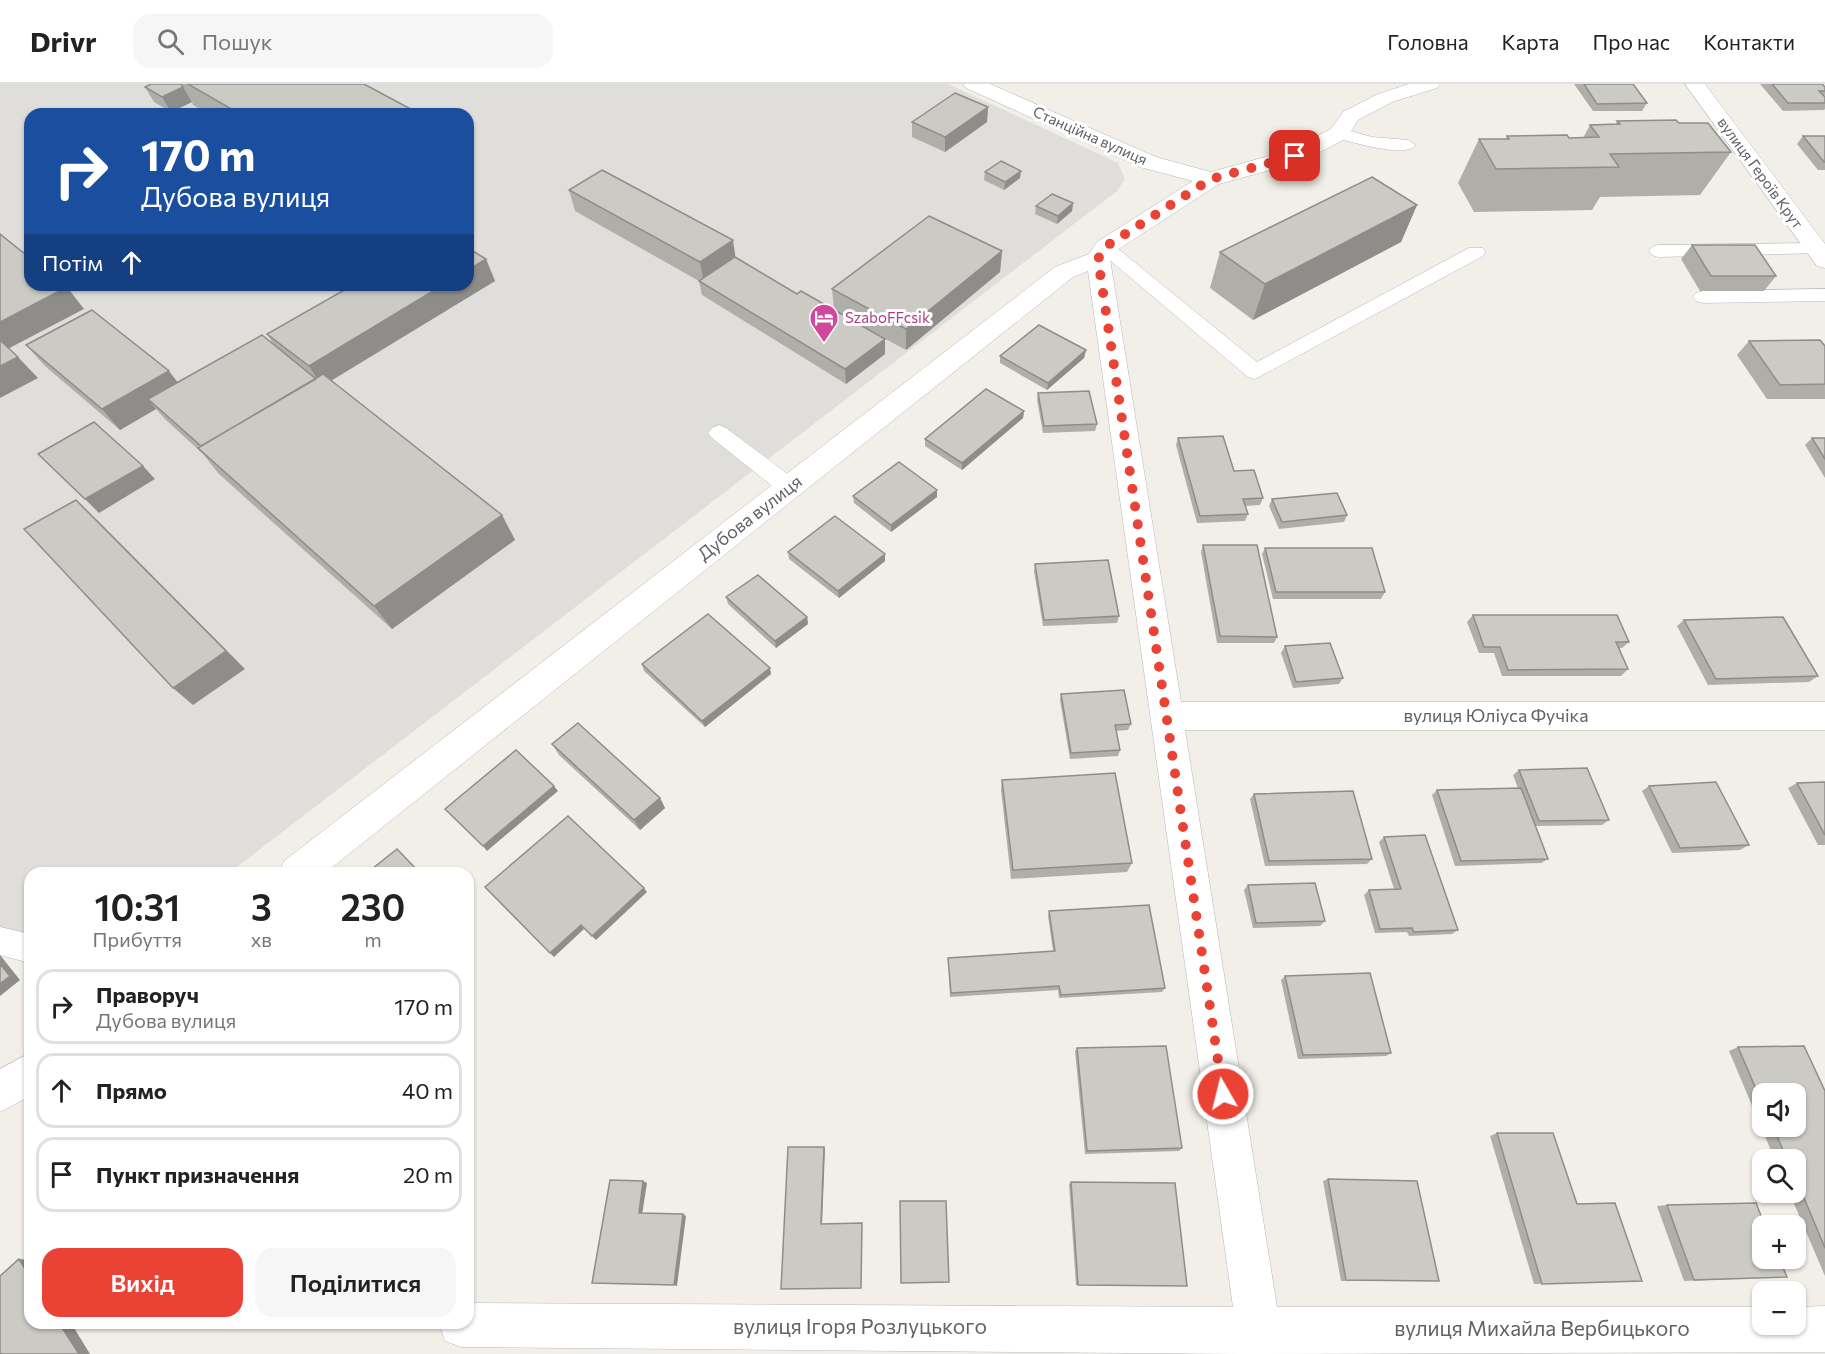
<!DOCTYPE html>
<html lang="uk">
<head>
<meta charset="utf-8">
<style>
	body { margin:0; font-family:Commissioner,sans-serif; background:#f6f6f6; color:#222; height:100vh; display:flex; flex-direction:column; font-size:22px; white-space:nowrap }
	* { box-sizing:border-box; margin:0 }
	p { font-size:20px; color:#767676 }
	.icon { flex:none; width:33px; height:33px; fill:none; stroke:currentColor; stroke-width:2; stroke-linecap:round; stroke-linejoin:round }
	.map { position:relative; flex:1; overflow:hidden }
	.details { position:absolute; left:24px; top:783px; width:450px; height:462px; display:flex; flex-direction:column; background:#fff; border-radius:18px; box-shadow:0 2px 4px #0004 }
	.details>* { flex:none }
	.guide { position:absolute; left:24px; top:24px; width:450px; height:183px; border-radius:18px; box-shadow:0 2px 4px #0004; background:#1a4fa0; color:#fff; overflow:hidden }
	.fabs { position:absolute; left:1752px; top:999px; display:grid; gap:12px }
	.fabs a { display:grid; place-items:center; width:54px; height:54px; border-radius:12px; background:#fff; box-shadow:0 2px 4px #0004; font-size:30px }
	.pin { position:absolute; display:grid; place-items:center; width:51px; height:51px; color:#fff; margin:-26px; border-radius:12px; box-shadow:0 3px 9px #0006 }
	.me { position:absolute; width:66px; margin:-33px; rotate:352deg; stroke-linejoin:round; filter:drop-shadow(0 0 4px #0008) }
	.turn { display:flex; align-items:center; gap:21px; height:126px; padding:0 18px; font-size:27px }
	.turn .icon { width:78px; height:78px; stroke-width:2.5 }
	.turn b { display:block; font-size:42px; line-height:51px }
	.then { display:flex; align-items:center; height:57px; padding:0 18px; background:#0003; gap:12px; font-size:22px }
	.eta { display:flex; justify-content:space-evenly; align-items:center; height:102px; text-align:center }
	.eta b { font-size:36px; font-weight:600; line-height:42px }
	.primary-button { display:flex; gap:12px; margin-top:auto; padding:12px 18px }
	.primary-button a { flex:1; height:69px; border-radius:18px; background:#ea4335; color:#fff; font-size:24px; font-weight:600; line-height:69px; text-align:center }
	.primary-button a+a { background:#f6f6f6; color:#222 }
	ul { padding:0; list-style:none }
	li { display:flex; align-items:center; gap:18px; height:75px; margin:0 12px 9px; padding:0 6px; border:3px solid #e0e0e0; border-radius:18px }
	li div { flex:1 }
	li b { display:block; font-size:22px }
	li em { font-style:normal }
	header { display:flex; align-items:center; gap:36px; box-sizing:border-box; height:84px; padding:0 30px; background:#fff; border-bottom:2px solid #e0e0e0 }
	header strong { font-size:28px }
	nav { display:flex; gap:33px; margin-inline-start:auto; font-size:21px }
	.search { width:420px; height:54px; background:#f6f6f6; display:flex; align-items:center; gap:15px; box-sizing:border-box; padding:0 21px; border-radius:18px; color:#767676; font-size:22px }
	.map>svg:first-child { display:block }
	.industrial { fill:#e0deda; fill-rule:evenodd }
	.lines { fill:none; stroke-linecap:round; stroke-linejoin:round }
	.lane-casing { stroke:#b5b8bc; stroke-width:1 }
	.street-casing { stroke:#b5b8bc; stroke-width:1 }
	.lane { fill:#fff; fill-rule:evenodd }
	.street { fill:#fff; fill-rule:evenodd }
	.wall { fill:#afaea9; fill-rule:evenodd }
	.shaded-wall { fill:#8f8d8a }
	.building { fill:#cccac5; stroke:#8f8d8a; stroke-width:1.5 }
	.route { stroke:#ea4335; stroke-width:10; stroke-dasharray:0 18 }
	.labels { text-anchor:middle; stroke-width:6; stroke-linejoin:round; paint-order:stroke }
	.far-street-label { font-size:15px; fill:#5f6368; stroke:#fff }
	.far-hotel-label { font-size:15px; fill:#b23c85; stroke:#fff; text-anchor:start }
	.street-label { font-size:18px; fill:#5f6368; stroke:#fff }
	.near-street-label { font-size:21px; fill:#5f6368; stroke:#fff }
</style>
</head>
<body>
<header>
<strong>Drivr</strong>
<div class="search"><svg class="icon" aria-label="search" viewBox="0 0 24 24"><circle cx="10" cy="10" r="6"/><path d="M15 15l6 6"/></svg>Пошук</div>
<nav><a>Головна</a><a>Карта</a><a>Про нас</a><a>Контакти</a></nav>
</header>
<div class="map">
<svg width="1825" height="1270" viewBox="0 0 1825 1270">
	<rect width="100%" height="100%" fill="#f1efe8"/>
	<!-- industrial -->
	<path class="industrial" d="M0 0H948L1118 79 1125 95 1117 107 229 789H30V850L0 847ZM30 30H468V201H30Z"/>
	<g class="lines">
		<!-- lane casing -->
		<g class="lane-casing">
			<path id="lane" d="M1339 44 1372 53 1408 56 1416 61C1405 75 1349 57 1333 53L1331 49Z
				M1105 157 1111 159 1257 278 1469 164H1483L1485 168 1483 172 1255 295 1248 293 1099 167 1096 163 1099 159Z
				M1816 159 1822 161 1825 165 1822 169 1658 173 1652 171 1649 167 1652 163 1658 161Z
				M1825 205V217L1703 219 1696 217 1693 213 1696 209 1703 207Z
				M719 341 726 344 797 397 800 403 797 409 789 411 781 409 712 354 708 349 712 344Z
				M0 843 30 850V879L0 871Z"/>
		</g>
		<!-- street casing -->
		<g class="street-casing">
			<path id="street" d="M963 0H990L1156 73 1211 88 1287 67 1331 45 1343 28 1378 10 1409 0H1440L1437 4 1392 18 1358 36 1347 54 1303 77 1219 100 1114 168 1110 175 1181 618H1825V646H1185L1277 1223H1762V1240H1796V1223L1825 1222V1268L1239 1270 461 1263 445 1257 439 1239H468V1219L1233 1223 1088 187 1073 193 325 789H279L284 777 1055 183 1089 170 1097 158 1193 97 1140 83 966 4Z
				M1685 0H1705L1825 160V184L1817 182Z
				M30 969V1012L0 1028V985Z"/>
		</g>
		<!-- lane -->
		<use href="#lane" class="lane"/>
		<!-- street -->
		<use href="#street" class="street"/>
	</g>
	<!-- wall -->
	<path class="wall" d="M151 0H364L420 30H209L193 21 192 18 171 28 154 18 145 3Z
		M1574 0H1633L1647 19 1642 27H1593Z
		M1760 0H1822L1825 3V11L1824 12 1825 13V25L1824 26 1783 27Z
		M988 23 987 38 945 68 912 53V38Z
		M1617 37 1679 39 1731 68 1700 111 1600 113 1592 126 1474 128 1458 99 1479 55H1506L1507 52 1583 54 1590 41 1616 40Z
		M1803 52H1825V86H1818L1797 60Z
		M985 88 1020 94 1004 106 984 96Z
		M569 106 736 174 797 210 834 226 832 205 1002 167 1000 188 906 266 865 244 885 270 846 300 702 211 699 197 575 127Z
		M1073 119 1072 127 1057 140 1035 130 1036 122Z
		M1417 121 1401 158 1253 236 1210 204 1220 168Z
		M1692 161 1776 192 1764 207H1700L1681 175Z
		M486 175 495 197 331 297 502 431 515 456 392 545 219 390 203 370 165 335 156 325 120 346 45 282 26 261 177 298 274 261 267 250Z
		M1749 257 1825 262V315H1767L1737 271Z
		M1086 266 1084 274 1047 306 1000 279V272Z
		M1038 309 1097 340 1095 347 1043 349 1037 316Z
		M1024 327 1023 334 962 386 925 362V355Z
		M1178 354 1263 414 1260 421 1245 422 1248 430 1245 437 1197 439 1176 361Z
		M1812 354H1825V394L1805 361Z
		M937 406V413L891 448 854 419 853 412Z
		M1272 415 1347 431 1344 438 1279 445 1269 422Z
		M1203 461 1277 553 1274 559H1217L1201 468Z
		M1265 464 1385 508 1381 515H1273L1262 470Z
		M788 468 885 477 839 514 789 475Z
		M1035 480 1119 532 1117 539 1043 542 1034 487Z
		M726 513 807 533 808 540 776 564 728 520Z
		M1473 531 1629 558 1622 564H1619L1628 585 1621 592H1502L1494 569H1479L1467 538Z
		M1684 536 1818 592 1809 598 1708 601 1677 542Z
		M1285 562 1343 594 1339 600 1293 604 1281 569Z
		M642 580 771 590 705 643 644 587Z
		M1061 610 1131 640 1128 646 1116 647 1120 666 1118 672 1070 675 1060 616Z
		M552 660 660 714 665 724 640 746 559 671Z
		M1519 686 1609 736 1602 741 1535 742 1548 775 1541 779 1455 782 1432 711 1437 706 1518 704 1513 691Z
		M1002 696 1132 779 1127 788 1011 795 1001 706Z
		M1825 698V761H1818L1788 704 1797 699Z
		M1649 702 1749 761 1740 766 1672 769 1642 707Z
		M1254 710 1372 775 1367 780 1265 782 1250 715Z
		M1384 753 1458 846 1452 850 1409 852 1407 848 1375 849 1364 811 1369 806 1394 805 1379 758Z
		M1248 801 1325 837 1320 842 1253 844 1244 806Z
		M1049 827 1165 904 1162 908 1059 914 1058 906 950 913 948 874 1053 867 1048 832Z
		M1285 892 1391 969 1386 972 1298 975 1281 896Z
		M1738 963 1825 1007V1192L1789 1108H1796V1076H1775L1729 967ZM1762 1010 1796 1042H1762Z
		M1077 964 1182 1064 1179 1067 1085 1070 1075 967Z
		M1497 1049 1577 1120 1642 1197 1534 1200 1490 1052Z
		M1328 1095 1439 1197H1341L1323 1097Z
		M1071 1098 1187 1202 1076 1201 1069 1100Z
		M1667 1121 1787 1193 1684 1197 1657 1122Z"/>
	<!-- shaded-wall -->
	<path class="shaded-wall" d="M183 3 192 18 171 28 162 13Z
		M988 23 987 38 945 68V53Z
		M1021 87 1020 94 1004 106 1005 98Z
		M1073 119 1072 127 1057 140 1058 132Z
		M1417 121 1401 158 1253 236 1265 200Z
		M733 156 736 177 704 199 700 178Z
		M1002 167 1000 188 906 266V245Z
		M486 175 495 197 322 302 309 282 443 201H468V186Z
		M67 203 84 225 0 269V238Z
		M885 255V270L846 300 845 285Z
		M1086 266 1084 274 1047 306 1048 299Z
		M18 273 38 294 0 314V282Z
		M169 287 185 308 148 315 156 325 120 346 102 325Z
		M1024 327 1023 334 962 386V379Z
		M143 382 155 395 99 429 85 415Z
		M937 406V413L891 448V441Z
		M502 431 515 456 392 545 374 522Z
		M96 435 245 585 193 621 173 604Z
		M885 470V477L839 514 838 507Z
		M807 533 808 540 776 564 775 557Z
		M770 584 771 590 705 643 702 637Z
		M554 702 558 707 487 767 483 762Z
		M660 714 665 724 640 746 634 736Z
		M644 804 647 808 596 856 592 852Z
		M581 841 584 845 554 873 550 869Z
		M0 871 20 896 0 912Z
		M824 1063 825 1065 822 1141 821 1140Z
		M643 1097 647 1099 642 1131 639 1129Z
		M683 1130 686 1132 677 1202 674 1201Z
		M19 1175 30 1176V1193Z
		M59 1239H71L90 1270H79Z"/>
	<!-- building -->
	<path class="building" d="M151 0H181L183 3 162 13 145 3Z
		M188 0H364L420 30H240Z
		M1584 0H1633L1647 19 1597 20Z
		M1772 0H1822L1825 3V7H1819L1825 13V19H1788Z
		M955 9 988 23 945 53 912 38Z
		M1676 36 1679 39H1708L1731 68 1610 70 1619 83 1496 85 1479 55H1509L1507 52 1567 51 1569 54 1599 53 1590 41 1620 40 1617 37Z
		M1803 52H1825V78H1824Z
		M1001 77 1021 87 1005 98 985 88Z
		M602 86 733 156 700 178 569 106Z
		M1372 93 1417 121 1265 200 1220 168Z
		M1052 110 1073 119 1058 132 1036 122Z
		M929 132 1002 167 906 245 832 205Z
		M0 150 30 174V201H64L67 203 0 238Z
		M1692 161H1755L1776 192H1711Z
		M468 164 486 175 468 186Z
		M735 173 797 210 801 207 885 255 845 285 699 197Z
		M353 201H443L309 282 267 250Z
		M92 226 169 287 102 325 26 261Z
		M1039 241 1086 266 1048 299 1000 272Z
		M262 251 316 295 201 362 148 315Z
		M0 256 18 273 0 282Z
		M1820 256 1825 262V300L1780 301 1749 257Z
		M323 290 502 431 374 522 198 364Z
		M986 305 1024 327 962 379 925 355Z
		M1089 307 1097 340 1044 342 1038 309Z
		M94 338 143 382 85 415 38 370Z
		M1223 352 1234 387 1254 386 1263 414 1243 415 1248 430 1200 432 1178 354Z
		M1812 354H1825V375Z
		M899 378 937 406 891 441 853 412Z
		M1337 409 1347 431 1282 438 1272 415Z
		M76 416 226 567 173 604 24 445Z
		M835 432 885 470 838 507 788 468Z
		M1203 461H1257L1277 553 1220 552Z
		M1265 464H1372L1385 508H1276Z
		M1108 476 1119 532 1044 536 1035 480Z
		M758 491 807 533 775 557 726 513Z
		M708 530 770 584 702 637 642 580Z
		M1473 531H1617L1629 558H1616L1628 585 1508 586 1500 563H1484Z
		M1783 533 1818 592 1716 595 1684 536Z
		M1330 559 1343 594 1296 598 1285 562Z
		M1124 606 1131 640 1115 641 1120 666 1071 669 1061 610Z
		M578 639 660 714 634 736 552 660Z
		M516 666 554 702 483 762 445 725Z
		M1587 684 1609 736 1539 737 1519 686Z
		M1115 689 1132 779 1013 786 1002 696Z
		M1716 698 1749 761 1680 764 1649 702Z
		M1825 698V751L1797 699Z
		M1521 704 1548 775 1461 777 1437 706Z
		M1353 707 1372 775 1269 777 1254 710Z
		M568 732 644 804 592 852 581 841 550 869 485 803Z
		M1425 751 1458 846 1414 848 1412 844 1380 845 1369 806 1401 805 1384 753Z
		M397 765 420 789H367Z
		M1315 799 1325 837 1256 839 1248 801Z
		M1149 821 1165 904 1061 911 1059 902 951 909 948 874 1055 867 1049 827Z
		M0 880 10 892 0 900Z
		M1370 889 1391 969 1303 971 1285 892Z
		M1166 962 1182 1064 1087 1067 1077 964Z
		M1804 962 1825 1007V1164L1796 1095V1076H1787L1773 1042H1796V1010H1762V1019L1738 963Z
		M1497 1049H1553L1577 1120 1615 1119 1642 1197 1542 1200Z
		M788 1063H824L821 1140 862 1139 861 1204 781 1205Z
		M1328 1095 1417 1097 1439 1197 1346 1196Z
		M610 1096 643 1097 639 1129 683 1130 674 1201 592 1199Z
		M1071 1098 1175 1099 1187 1202 1078 1201Z
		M900 1117H946L949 1198 901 1199Z
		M1756 1119 1765 1142H1762V1174H1779L1787 1193 1694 1196 1667 1121Z
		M19 1175 30 1193V1239H59L79 1270H0V1192Z"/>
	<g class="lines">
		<!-- route -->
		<path class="route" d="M1223 1010 1098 175 1105 163 1211 95 1295 72"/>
	</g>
	<!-- icons -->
	<defs>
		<g id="hotel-pin" transform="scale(1.5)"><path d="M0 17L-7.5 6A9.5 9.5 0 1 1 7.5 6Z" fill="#d1479c" stroke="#fff"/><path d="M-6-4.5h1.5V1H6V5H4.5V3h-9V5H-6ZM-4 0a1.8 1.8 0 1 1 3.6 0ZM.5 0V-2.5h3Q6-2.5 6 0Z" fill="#fff"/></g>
	</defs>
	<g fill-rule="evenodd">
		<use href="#hotel-pin" x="824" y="234"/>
	</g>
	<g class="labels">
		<!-- far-street labels -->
		<g class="far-street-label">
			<text transform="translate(1090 52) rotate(24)" y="5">Станційна вулиця</text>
			<text transform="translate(1760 89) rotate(54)" y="5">вулиця Героїв Крут</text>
		</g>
		<!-- far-hotel labels -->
		<g class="far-hotel-label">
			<text x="845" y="239">SzaboFFcsik</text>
		</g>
		<!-- street labels -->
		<g class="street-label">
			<text transform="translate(750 434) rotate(-38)" y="6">Дубова вулиця</text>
			<text x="1496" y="638">вулиця Юліуса Фучіка</text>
		</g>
		<!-- near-street labels -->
		<g class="near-street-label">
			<text x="860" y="1250">вулиця Ігоря Розлуцького</text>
			<text x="1542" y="1252">вулиця Михайла Вербицького</text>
		</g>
	</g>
</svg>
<div class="fabs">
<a><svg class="icon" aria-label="sound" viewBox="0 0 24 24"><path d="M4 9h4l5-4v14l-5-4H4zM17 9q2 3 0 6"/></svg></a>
<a><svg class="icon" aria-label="search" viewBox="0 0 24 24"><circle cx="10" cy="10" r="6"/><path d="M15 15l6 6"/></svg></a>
<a>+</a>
<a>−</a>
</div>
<div class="pin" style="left:1295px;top:72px;background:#d93025"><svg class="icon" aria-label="arrive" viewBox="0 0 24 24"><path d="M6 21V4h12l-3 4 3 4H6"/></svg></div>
<svg class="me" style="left:1223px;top:1010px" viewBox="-20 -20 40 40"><circle r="17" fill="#ea4335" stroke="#fff" stroke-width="3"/><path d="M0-11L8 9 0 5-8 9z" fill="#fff"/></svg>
<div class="guide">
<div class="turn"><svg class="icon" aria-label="right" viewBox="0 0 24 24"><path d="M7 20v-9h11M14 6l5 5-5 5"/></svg><div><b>170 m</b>Дубова вулиця</div></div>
<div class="then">Потім<svg class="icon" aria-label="ahead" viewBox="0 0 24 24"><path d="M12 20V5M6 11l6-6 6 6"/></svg></div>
</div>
<section class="details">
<div class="eta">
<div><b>10:31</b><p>Прибуття</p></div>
<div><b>3</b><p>хв</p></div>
<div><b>230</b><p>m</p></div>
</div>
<ul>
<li><svg class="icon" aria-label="right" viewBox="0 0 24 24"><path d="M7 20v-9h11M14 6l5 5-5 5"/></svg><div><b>Праворуч</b><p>Дубова вулиця</p></div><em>170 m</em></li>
<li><svg class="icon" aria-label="ahead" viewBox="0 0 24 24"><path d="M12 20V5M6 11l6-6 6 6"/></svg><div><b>Прямо</b></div><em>40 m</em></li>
<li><svg class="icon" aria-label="arrive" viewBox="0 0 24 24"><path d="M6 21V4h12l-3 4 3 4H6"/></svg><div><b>Пункт призначення</b></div><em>20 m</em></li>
</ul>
<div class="primary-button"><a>Вихід</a><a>Поділитися</a></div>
</section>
</div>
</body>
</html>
